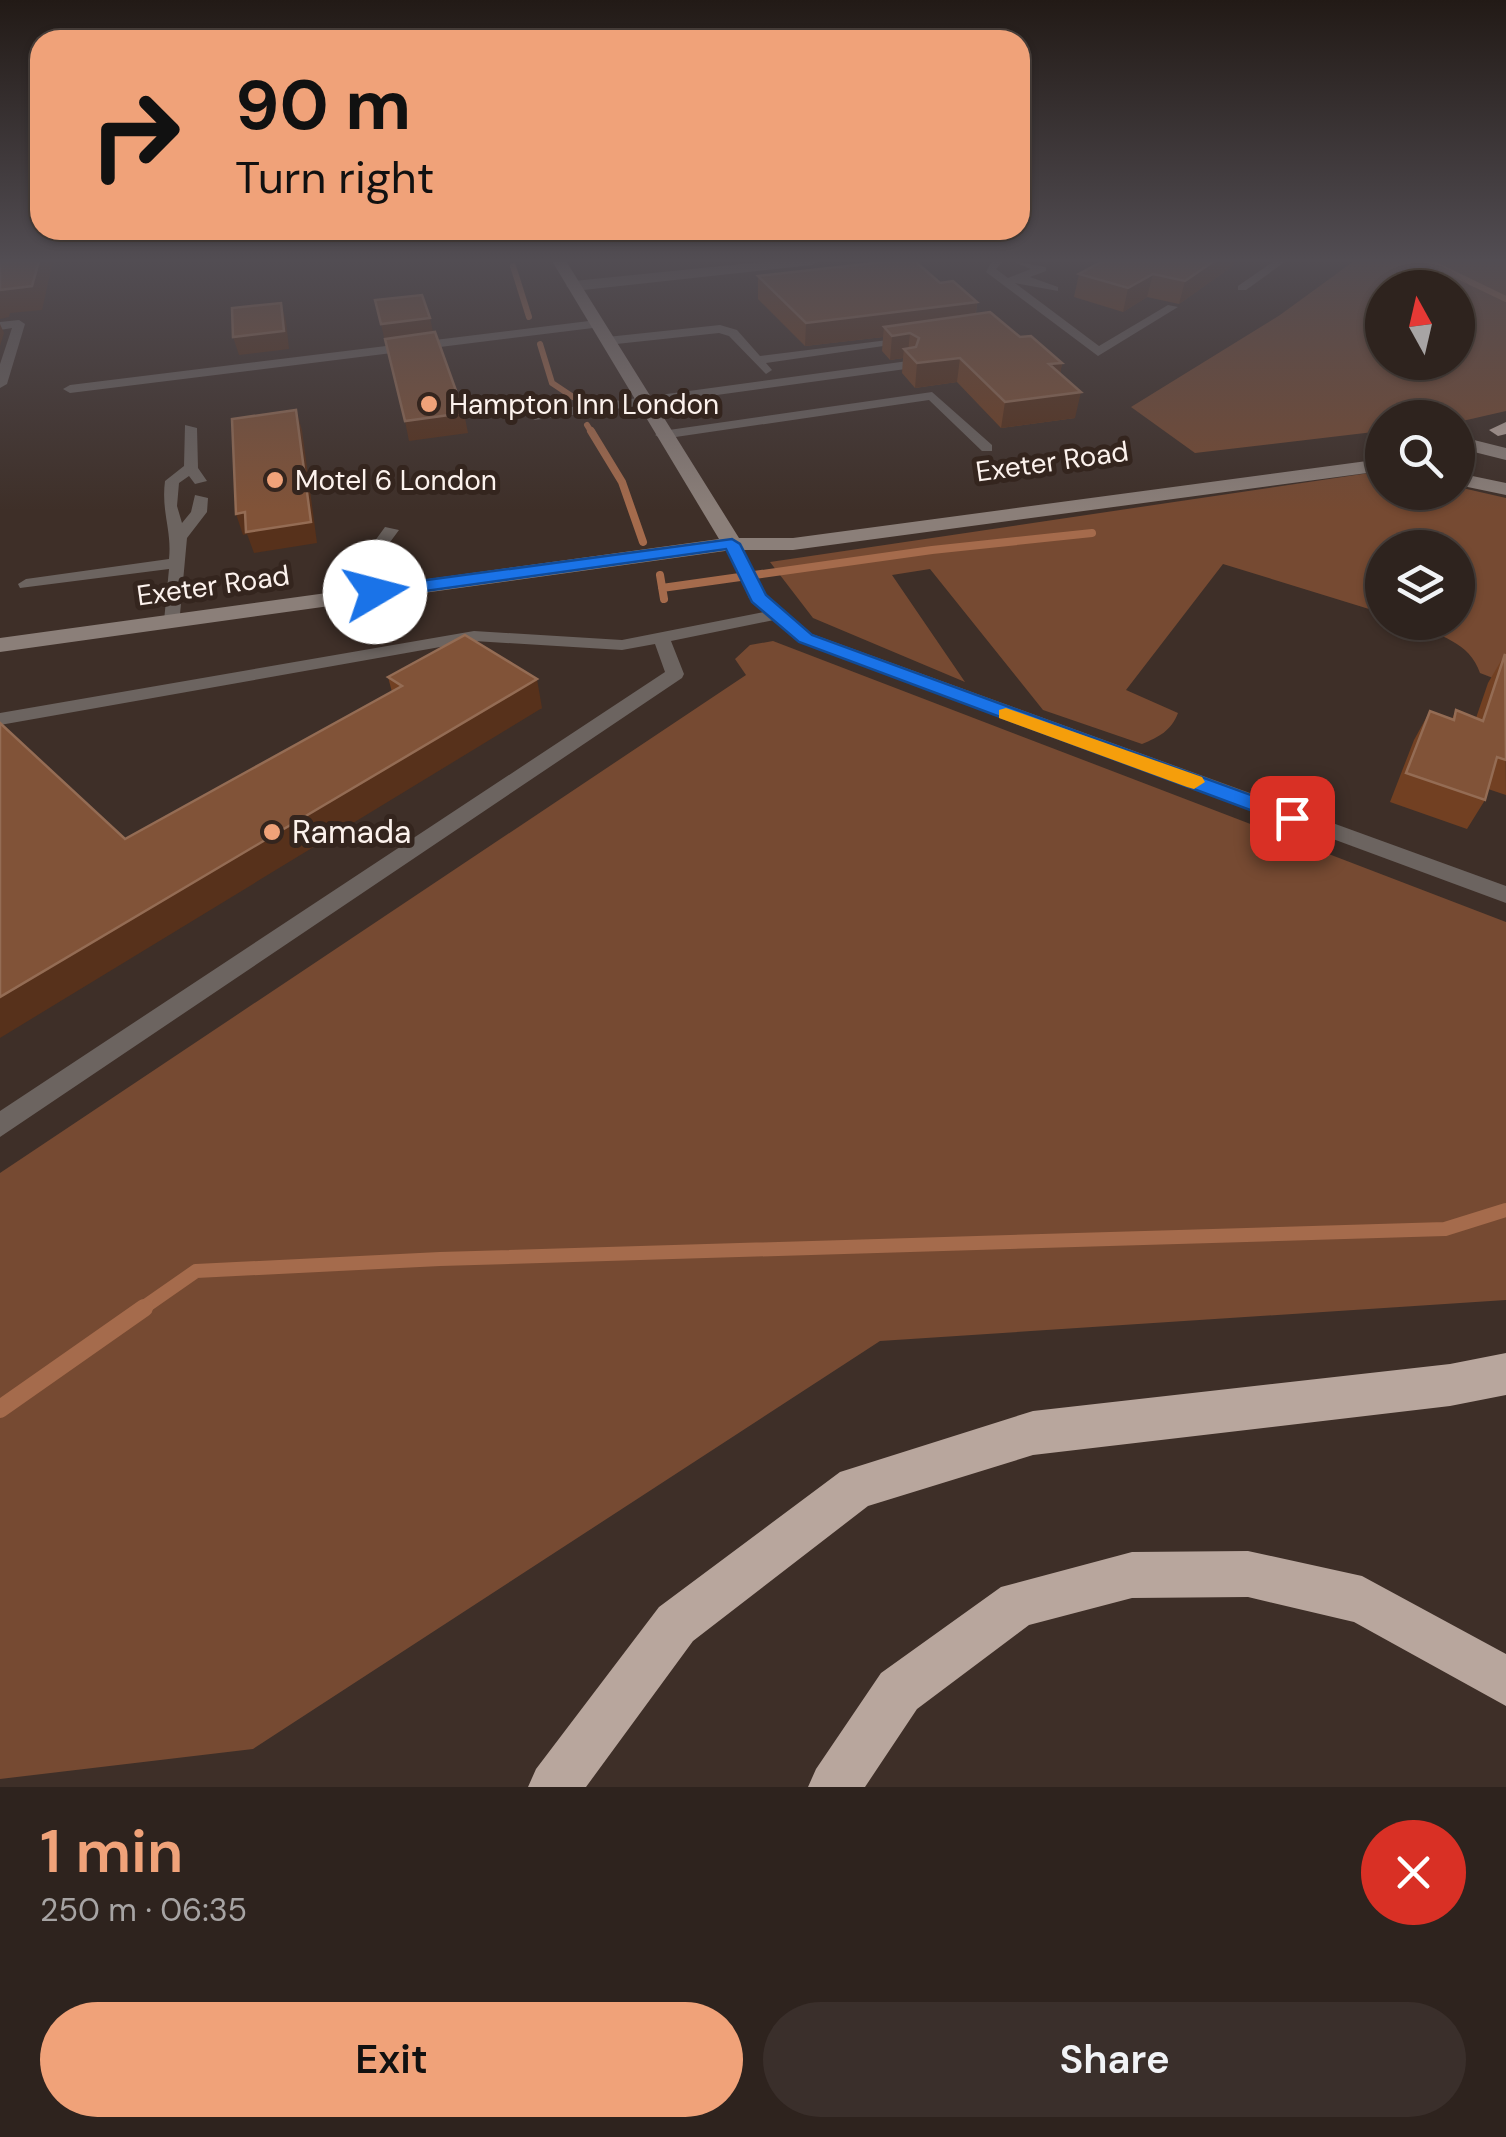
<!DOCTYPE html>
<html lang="en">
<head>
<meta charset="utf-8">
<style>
	body { margin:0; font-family:"DM Sans",sans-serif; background:#3a2f2b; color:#f1f3f6; height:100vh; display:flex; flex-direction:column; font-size:38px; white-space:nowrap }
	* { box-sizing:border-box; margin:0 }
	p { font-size:32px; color:#a7a4a4 }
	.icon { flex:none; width:55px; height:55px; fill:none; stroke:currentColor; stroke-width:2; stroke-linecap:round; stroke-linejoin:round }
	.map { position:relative; height:1787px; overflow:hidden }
	.details { display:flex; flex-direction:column; background:#2e231e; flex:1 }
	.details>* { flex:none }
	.hud { position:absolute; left:30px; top:30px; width:1000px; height:210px; border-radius:30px; box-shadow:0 2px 8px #0004,0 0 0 2px #49403c; background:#f0a279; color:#111; overflow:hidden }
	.needle { width:65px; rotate:352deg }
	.buttons { position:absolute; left:1365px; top:270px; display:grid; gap:20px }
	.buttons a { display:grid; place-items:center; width:110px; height:110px; border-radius:50%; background:#2e231e; box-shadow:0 2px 8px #0004,0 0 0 2px #49403c; font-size:50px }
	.pin { position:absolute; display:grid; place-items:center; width:85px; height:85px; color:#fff; margin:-42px; border-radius:20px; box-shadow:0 5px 15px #0006 }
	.me { position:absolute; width:110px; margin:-55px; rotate:82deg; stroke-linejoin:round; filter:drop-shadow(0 0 8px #0008) }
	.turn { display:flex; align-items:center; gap:35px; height:210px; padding:0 40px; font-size:45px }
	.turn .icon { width:130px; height:130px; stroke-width:2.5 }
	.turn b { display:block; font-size:70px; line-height:85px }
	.round { display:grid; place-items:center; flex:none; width:105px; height:105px; border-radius:52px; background:#3a2f2b }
	.head { display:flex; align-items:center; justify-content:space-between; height:170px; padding:0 40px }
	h1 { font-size:60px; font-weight:600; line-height:75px; color:#f0a279 }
	.button { display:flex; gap:20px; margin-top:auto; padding:20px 40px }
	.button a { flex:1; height:115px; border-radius:60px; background:#f0a279; color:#111; font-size:40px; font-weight:600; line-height:115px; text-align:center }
	.button a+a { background:#3a2f2b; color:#f1f3f6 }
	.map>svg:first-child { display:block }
	.green { fill:#764a32; fill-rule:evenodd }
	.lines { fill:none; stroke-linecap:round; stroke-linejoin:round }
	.stream-far3 { stroke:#a56b4c; stroke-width:6 }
	.stream-far2 { stroke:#a56b4c; stroke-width:8 }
	.stream-far1 { stroke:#a56b4c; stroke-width:14 }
	.stream { stroke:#a56b4c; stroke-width:18 }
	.lane { fill:#6c6460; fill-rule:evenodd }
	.street { fill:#6c6460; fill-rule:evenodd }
	.secondary { fill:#8b7f79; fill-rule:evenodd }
	.highway { fill:#b8a69d; fill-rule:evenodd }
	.wall { fill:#724022 }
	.shaded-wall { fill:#57311b }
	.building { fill:#815338; stroke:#946c54; stroke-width:2.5 }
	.route { fill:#1a73e8; stroke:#114b97; stroke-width:2.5 }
	.slow { fill:#f59e0b }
	.poi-dot { fill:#f0a279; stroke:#34251e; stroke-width:4 }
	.labels { text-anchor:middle; stroke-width:10; stroke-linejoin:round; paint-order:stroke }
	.far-poi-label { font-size:28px; fill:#fcf2ed; stroke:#34251e; text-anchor:start }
	.far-street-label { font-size:28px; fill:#fcf2ed; stroke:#34251e }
	.poi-label { font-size:32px; fill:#fcf2ed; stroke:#34251e; text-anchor:start }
</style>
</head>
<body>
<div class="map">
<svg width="1506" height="1787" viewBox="0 0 1506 1787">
	<rect width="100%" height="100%" fill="#3e2f28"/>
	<!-- green -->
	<path class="green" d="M1354 261H1506V411L1458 422V418H1382V431L1195 453 1131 407 1280 315ZM1382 288H1458V362H1382Z
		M1376 472 1382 473V492H1458V487L1506 498V683L1480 673C1470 642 1438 635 1411 623L1458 622V548H1382V613L1223 564 1126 690 1178 713C1171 731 1159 737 1142 744L1043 710 930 569 892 575 965 682 813 618 770 562Z
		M773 641 1506 922V1300L880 1341 253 1749 0 1779V1173L746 675 735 659 750 645Z"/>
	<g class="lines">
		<!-- stream-far3 -->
		<path class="stream-far3" d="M1427 261 1506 299
			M513 266 529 317
			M540 344 552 383 573 397
			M587 425 592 433"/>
		<!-- stream-far2 -->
		<path class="stream-far2" d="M591 431 622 482 643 542
			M660 575 664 599
			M662 588 932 550 1092 533"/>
		<!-- stream-far1 -->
		<path class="stream-far1" d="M140 1310 196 1271 440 1259 1445 1229 1506 1210"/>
		<!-- stream -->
		<path class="stream" d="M0 1409 144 1308"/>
		<!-- lane -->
		<path class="lane" d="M992 261H1003L996 269 1008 278 1031 269 1012 261 1046 267V271L1030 277 1058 287V291L1015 283 1099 346 1168 305 1178 307 1098 356 986 272Z
			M1274 261H1286L1246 290H1238V286Z
			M19 320 25 324 7 384 0 388V364L12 328 0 330V322Z
			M597 320 603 324 601 327 70 393 63 389 70 385Z
			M720 325 737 330 760 356 912 337 918 341 766 363 772 370 766 374 729 336 719 333 607 345 601 341 607 337Z
			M908 361 914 365 913 368 535 420 528 416 535 412Z
			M932 392 992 445V451H982L929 400 662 439 655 435 662 431Z
			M185 425 197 428 198 468 207 481 195 484 189 476 179 483 177 506 182 523 191 512 195 495 208 498 207 512 187 538 179 625 173 626 164 621 169 569 20 588 18 584 26 579 169 559C172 530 161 512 165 481L184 466Z
			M385 527 399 530 385 549 383 593 375 598 367 593 369 549Z
			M732 539 740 544 765 595 812 634 1506 886V903L800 642 774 620 671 641 684 674 682 678 0 1137V1111L665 672 655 644 622 650 474 641 0 725V713L474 631 622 640 764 612 749 598 724 544Z"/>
		<!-- street -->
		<path class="street" d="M771 261H819L812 265 574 291 566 286 574 281Z"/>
		<!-- secondary -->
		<path class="secondary" d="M552 261H566L739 538H793L1382 459V471L793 550H732L0 652V638L719 539Z
			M1458 436 1506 448V460L1458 448Z
			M1458 473 1506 483V495L1458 485Z"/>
		<!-- highway -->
		<path class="highway" d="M1506 422V434L1498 436 1489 430Z
			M1506 1353V1395L1450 1406 1033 1455 868 1506 693 1641 586 1787H528L536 1769 659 1607 840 1472 1033 1411 1450 1364Z
			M1248 1551 1362 1576 1506 1654V1706L1354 1622 1248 1597 1132 1598 1029 1625 917 1709 865 1787H808L816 1769 881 1673 1001 1587 1132 1552Z"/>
	</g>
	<!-- wall -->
	<path class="wall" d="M1234 265 1179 304 1147 297 1123 312 1074 297 1079 274Z
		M758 276 940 283 977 302 976 314 1020 337 1062 363 1060 374 1075 418 1001 428 957 382 915 388 902 373 903 358 890 360 882 351 883 337 805 346 758 299Z
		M1505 654 1506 795 1488 789 1485 800 1467 829 1390 802 1414 740 1430 711 1452 719 1456 710 1476 718 1488 683Z
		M388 677 542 708 125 839 392 692Z"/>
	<!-- shaded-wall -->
	<path class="shaded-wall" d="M39 261H53L42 310 10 313 9 317 0 319V290Z
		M1214 261H1235L1234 265 1179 304 1185 281Z
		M1153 274 1147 297 1123 312 1128 288Z
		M977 302 974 325 910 333 908 353 904 349 903 358 890 360 892 336 884 327 883 337 805 346 806 323Z
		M281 303 286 321 289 349 239 355 233 337Z
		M430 318 434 336 385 342 381 324Z
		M0 324 4 333 0 346Z
		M960 358 957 382 915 388 917 363Z
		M1062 363 1058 387 1049 364Z
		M1081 392 1075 418 1001 428 1005 402Z
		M296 410 302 430 317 543 254 553 247 534 243 535 236 514Z
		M464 413 468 433 409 441 405 421Z
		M537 679 542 708 0 1038V997Z"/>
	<!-- building -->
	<path class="building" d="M0 261H39L32 286 0 290Z
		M892 261H915L940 283 953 281 977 302 806 323 758 276Z
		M1103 261H1214L1185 281 1153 274 1128 288 1079 274Z
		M422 295 430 318 381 324 375 300Z
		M281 303 284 331 233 337 232 308Z
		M990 312 1020 337 1031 336 1062 363 1049 364 1081 392 1005 402 960 358 917 363 904 349 916 347 919 338 910 333 892 336 884 327Z
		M435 332 464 413 405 421 385 339Z
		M296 410 311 522 246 532 245 512 236 514 232 419Z
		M465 635 537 679 0 997V723L125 839 402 686 388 677Z
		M1505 654 1506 760 1497 757 1485 800 1406 773 1430 711 1454 720 1456 710 1483 721Z"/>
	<!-- sky -->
	<linearGradient id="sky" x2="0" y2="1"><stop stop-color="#221a16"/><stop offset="0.51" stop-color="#524d53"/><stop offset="1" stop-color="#524d53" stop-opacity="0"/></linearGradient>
	<rect width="1506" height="511" fill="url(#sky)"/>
	<!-- route -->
	<path class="route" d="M732 539 740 544 766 595 812 635 1300 813 1303 818 1292 825 1285 823 799 642 752 602 726 549 375 598 366 592 375 587Z"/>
	<!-- slow -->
	<path class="slow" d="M1006 708 1202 777 1205 782 1194 789 1187 787 999 718V710Z"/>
	<!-- markers -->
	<g class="poi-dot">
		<circle cx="429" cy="404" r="10"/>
		<circle cx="275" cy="480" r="10"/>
		<circle cx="272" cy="832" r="10"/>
	</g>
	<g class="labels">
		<!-- far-poi labels -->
		<g class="far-poi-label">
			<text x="449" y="414">Hampton Inn London</text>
			<text x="295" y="490">Motel 6 London</text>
		</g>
		<!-- far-street labels -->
		<g class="far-street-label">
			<text transform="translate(1052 461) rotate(-8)" y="10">Exeter Road</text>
			<text transform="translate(213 585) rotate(-8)" y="10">Exeter Road</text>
		</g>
		<!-- poi labels -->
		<g class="poi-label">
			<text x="292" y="843">Ramada</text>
		</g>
	</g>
</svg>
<div class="buttons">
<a><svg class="needle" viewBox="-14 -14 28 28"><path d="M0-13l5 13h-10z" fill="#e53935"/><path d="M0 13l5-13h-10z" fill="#a7a4a4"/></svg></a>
<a><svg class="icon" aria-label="search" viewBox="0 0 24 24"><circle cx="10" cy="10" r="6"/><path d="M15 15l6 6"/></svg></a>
<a><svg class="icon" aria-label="layers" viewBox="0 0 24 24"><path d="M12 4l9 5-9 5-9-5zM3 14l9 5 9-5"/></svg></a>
</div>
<div class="pin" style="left:1292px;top:818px;background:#d93025"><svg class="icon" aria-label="arrive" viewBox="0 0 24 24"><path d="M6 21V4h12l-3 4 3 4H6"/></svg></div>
<svg class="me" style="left:375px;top:592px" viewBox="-20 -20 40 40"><circle r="19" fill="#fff"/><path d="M0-13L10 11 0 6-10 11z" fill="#1a73e8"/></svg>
<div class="hud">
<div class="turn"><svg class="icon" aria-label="right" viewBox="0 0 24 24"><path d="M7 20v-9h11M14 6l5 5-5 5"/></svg><div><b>90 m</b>Turn right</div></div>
</div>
</div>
<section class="details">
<div class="head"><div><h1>1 min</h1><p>250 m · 06:35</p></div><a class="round" style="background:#d93025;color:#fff"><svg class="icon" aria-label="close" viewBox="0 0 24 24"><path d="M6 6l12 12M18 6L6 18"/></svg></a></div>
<div class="button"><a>Exit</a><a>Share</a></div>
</section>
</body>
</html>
